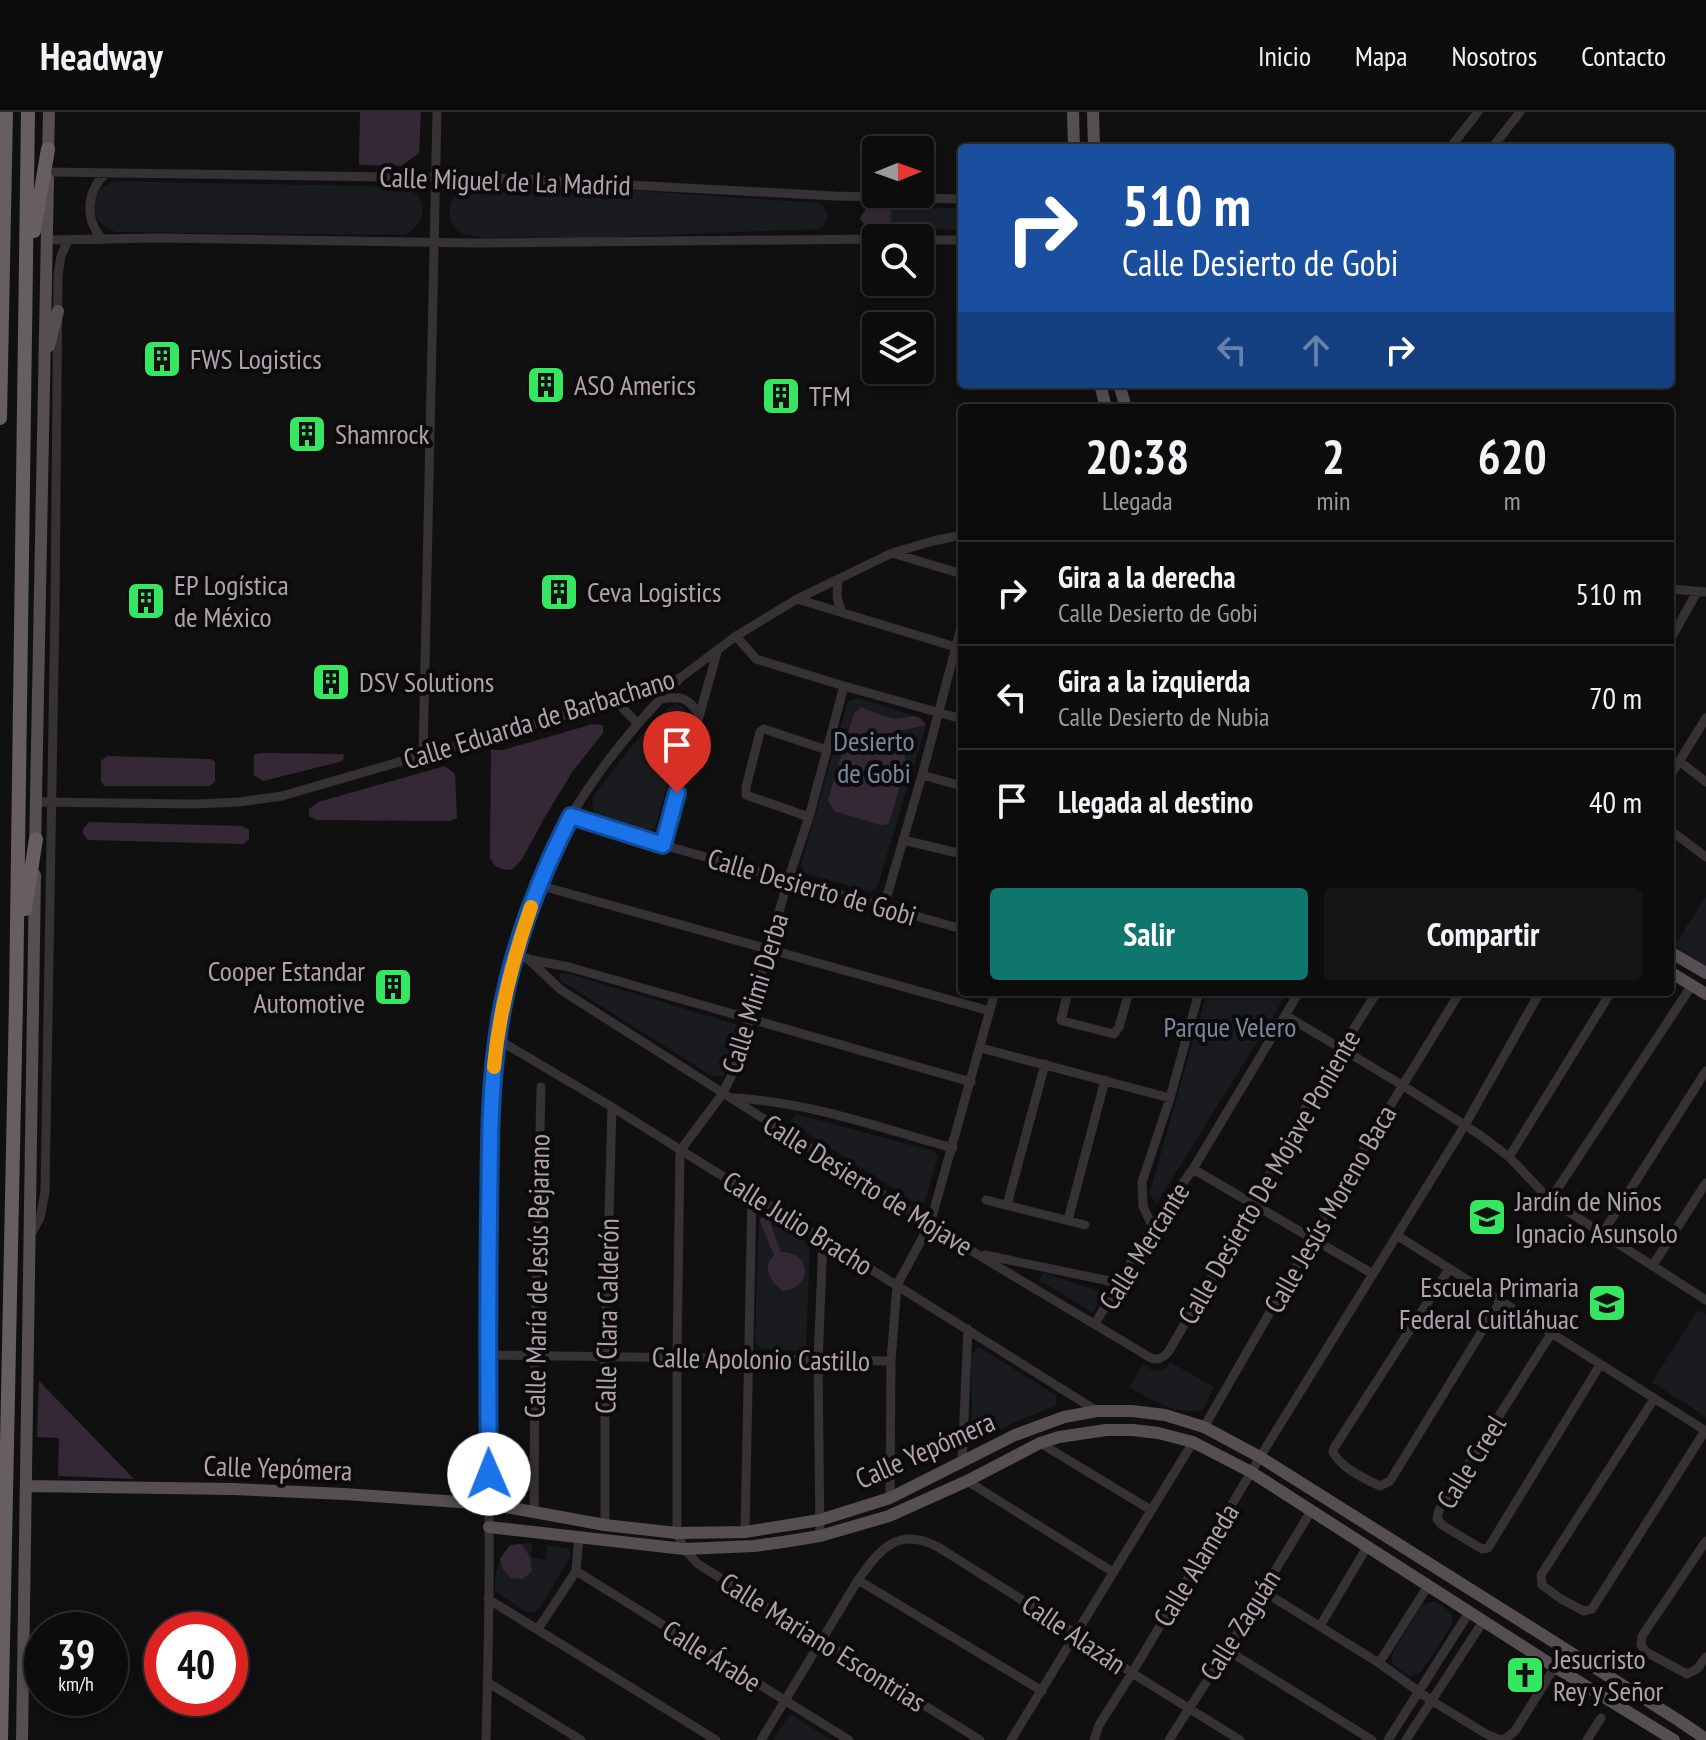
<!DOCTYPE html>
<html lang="es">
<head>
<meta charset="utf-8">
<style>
	body { margin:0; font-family:"PT Sans Narrow",sans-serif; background:#161516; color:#f1f3f6; height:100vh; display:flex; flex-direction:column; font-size:30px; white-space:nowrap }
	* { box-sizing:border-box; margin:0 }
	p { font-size:26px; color:#9a9b9d }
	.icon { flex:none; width:44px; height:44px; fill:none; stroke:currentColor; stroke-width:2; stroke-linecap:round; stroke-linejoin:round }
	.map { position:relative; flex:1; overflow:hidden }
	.panel { position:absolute; left:958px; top:292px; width:716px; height:592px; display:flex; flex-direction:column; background:#0d0c0d; border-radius:8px; box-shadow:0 4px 12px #0003,0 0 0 2px #2d2c2e }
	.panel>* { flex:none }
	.guide { position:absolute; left:958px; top:32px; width:716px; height:244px; border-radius:8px; box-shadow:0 4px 12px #0003,0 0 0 2px #2d2c2e; background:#1a4fa0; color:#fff; overflow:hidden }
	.needle { width:52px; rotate:89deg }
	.controls { position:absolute; left:862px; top:24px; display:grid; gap:16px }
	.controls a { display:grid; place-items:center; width:72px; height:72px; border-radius:8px; background:#0d0c0d; box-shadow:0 4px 12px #0003,0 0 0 2px #2d2c2e; font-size:40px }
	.speed { position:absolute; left:24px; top:1500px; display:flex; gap:16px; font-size:40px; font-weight:700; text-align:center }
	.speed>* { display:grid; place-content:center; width:104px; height:104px; border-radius:50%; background:#0d0c0d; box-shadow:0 4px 12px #0003,0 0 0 2px #2d2c2e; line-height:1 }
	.speed small { font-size:20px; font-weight:400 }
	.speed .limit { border:12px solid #d22; background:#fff; color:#111 }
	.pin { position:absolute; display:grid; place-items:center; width:68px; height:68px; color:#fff; margin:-82px -34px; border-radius:50% 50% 50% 0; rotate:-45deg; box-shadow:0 0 8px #0007 }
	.pin .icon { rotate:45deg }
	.me { position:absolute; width:88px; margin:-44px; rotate:359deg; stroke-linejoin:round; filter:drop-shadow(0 0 6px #0008) }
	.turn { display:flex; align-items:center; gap:28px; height:168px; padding:0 32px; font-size:36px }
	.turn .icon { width:104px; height:104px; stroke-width:2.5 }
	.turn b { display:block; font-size:56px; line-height:68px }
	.lanes { display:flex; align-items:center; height:76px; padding:0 32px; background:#0003; justify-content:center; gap:40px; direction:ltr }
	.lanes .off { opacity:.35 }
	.eta { display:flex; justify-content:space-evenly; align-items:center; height:136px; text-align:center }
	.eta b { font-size:48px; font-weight:700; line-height:56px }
	.primary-button { display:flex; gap:16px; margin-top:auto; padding:16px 32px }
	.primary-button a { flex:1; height:92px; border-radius:8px; background:#0f766e; color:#fff; font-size:32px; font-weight:700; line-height:92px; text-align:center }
	.primary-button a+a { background:#161516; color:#f1f3f6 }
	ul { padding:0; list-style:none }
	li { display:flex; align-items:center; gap:24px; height:104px; padding:0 32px; border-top:2px solid #2d2c2e }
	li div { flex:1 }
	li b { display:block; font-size:30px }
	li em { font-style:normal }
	header { display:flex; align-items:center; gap:48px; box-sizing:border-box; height:112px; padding:0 40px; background:#0d0c0d; border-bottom:2px solid #2d2c2e }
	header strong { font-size:38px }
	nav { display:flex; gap:44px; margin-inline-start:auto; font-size:28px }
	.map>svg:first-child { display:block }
	.green { fill:#1a1b1f }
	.water { fill:#342834 }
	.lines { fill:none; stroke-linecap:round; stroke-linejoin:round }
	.minor { stroke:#363134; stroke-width:9 }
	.major { stroke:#554e52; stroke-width:12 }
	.highway { stroke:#675e64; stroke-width:14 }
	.route-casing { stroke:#114b97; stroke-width:20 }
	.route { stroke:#1a73e8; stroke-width:14 }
	.slow { stroke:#f59e0b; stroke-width:14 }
	.labels { text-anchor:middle; stroke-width:8; stroke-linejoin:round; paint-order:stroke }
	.street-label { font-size:28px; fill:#b1a2ad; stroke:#0c0b0c }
	.poi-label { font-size:28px; fill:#b1a2ad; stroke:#0c0b0c; text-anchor:start }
	.park-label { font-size:28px; fill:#7a869c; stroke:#0c0b0c }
</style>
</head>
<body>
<header>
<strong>Headway</strong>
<nav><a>Inicio</a><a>Mapa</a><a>Nosotros</a><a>Contacto</a></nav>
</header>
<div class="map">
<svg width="1706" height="1628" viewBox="0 0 1706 1628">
	<rect width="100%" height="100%" fill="#111011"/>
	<!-- green -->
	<path class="green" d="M115 69 407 75C429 89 427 110 405 123L116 120C97 115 83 90 103 75 104 74 113 70 115 69Z
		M475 73 580 75 819 91C830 98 830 110 819 117L580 126 474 125C470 123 465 123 461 121 445 113 447 85 462 77 466 75 471 74 475 73Z
		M891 96H962V118L891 116Z
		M857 586 921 606 926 613 877 776 870 780 804 761 801 753 848 589Z
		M676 592 683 595 686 606 655 716 649 719 598 706 592 695 594 683 631 635 666 597Z
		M1706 785V854L1674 834Z
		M566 861 738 913 726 960 722 965 712 964 560 868 559 862Z
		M1207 880H1288L1157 1091 1149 1083Z
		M796 1002 933 1039 938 1044 925 1090 916 1091 790 1010Z
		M767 1103 810 1133 806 1234 801 1239 761 1237 755 1230 759 1107Z
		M1043 1161 1103 1180 1093 1201 1039 1168Z
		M1698 1198 1706 1203V1305L1652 1270Z
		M979 1235 1057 1284 1055 1294 1021 1307 979 1329 972 1324 971 1243Z
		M1170 1250 1214 1275 1203 1297C1182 1306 1147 1286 1129 1275L1143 1252 1152 1258 1160 1259 1166 1256Z
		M532 1431 531 1445 545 1448 548 1433 568 1437 571 1443 541 1495 535 1500H526L495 1479C494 1460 499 1449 510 1433Z
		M1435 1489 1452 1502V1512L1421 1560 1410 1564 1392 1552V1542L1422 1493Z
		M790 1602 831 1628H773Z"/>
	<!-- water -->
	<path class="water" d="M360 0H421L419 41 401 54 359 53Z
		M867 95 891 96V116C879 115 865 118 860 106Z
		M861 595C871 599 881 604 891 606 906 610 914 596 926 613L900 619 906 652 889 712 880 713 834 699 828 688 854 601Z
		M593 612 603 613V621L573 659 546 703 522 747 513 757 506 758 495 754 490 746 491 638H503Z
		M260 641 344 642 343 649 263 669 254 663V643Z
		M107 644 211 647 215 650V669L210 674H104L101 669V649Z
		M445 654 455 662 457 706 450 709 317 708 309 704V697L318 690Z
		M89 710 242 714 249 718V727L243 732 88 728 83 722V717Z
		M767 1103 781 1140C812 1140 813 1176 783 1179 771 1170 761 1156 774 1143L759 1107Z
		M39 1269 134 1367 58 1364 59 1326 37 1325Z
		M521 1432 530 1445 532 1459 523 1467 511 1466 502 1456 500 1447 510 1433Z"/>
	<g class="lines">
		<!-- minor -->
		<path class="minor" d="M1450 36 1478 0
			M1492 36 1520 0
			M48 60 519 67 835 84 962 87
			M47 128 158 126 474 131 876 127
			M103 128C84 107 86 80 106 61
			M920 128H962
			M892 441 962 462
			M838 467 837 485 841 499
			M1670 477 1706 480
			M797 487 959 536
			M736 524 756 547 844 574 962 607
			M1670 528 1697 480
			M844 574 809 705 788 768 735 956 723 981 680 1039 677 1245V1421L684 1437 698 1452 980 1628
			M659 587C680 584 688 584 699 603
			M615 588 637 611
			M423 643 437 0
			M1679 649 1706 670
			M922 663 962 674
			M1670 664 1706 606
			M37 690 195 692 239 690 282 684 423 643 577 600 680 566 736 524 797 487 892 441 933 429 962 423
			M571 704 663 733 962 817
			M809 705 746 683V675L760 620 764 617 827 638
			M1670 718 1706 745
			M903 728 962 742
			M663 733 718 537
			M538 773 990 899
			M884 794 922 663 962 512
			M527 846 561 878 975 1141 1136 1237C1149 1245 1157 1254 1169 1239L1253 1093 1314 980 1377 880
			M527 847 569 855 971 970
			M1068 880 1061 908 1063 909 1114 922 1119 915 1129 880
			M1285 903 1402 973 1480 1023 1509 1045 1550 1088 1706 1188
			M497 927 612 995 1097 1299
			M981 936 1170 986
			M734 986C809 990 881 1016 953 1036
			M1509 1045 1611 880
			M1193 1057 1373 1162
			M986 1088 1085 1113
			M1550 1088 1692 873
			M1007 1093 1045 952
			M1068 1108 1105 968
			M1152 1114 1143 1094 1142 1070 1170 986 1199 880
			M31 1122 40 1106 45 1080 55 495 58 163 61 144 68 128
			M1602 1122 1706 959
			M1398 1124 1706 1319
			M985 1143 1119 1171
			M1653 1153 1706 1071
			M1449 1157 1334 1336 1333 1340C1341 1356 1365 1367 1380 1374L1390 1369 1501 1188
			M1095 1212 1152 1114 1193 1057 1299 880
			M1551 1222 1439 1398 1437 1407 1442 1413 1482 1437 1488 1436 1600 1253
			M488 1243 891 1249
			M1654 1287 1541 1463 1542 1473 1561 1487 1584 1499 1592 1497 1705 1319
			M1204 1315 1362 1040 1460 880
			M1040 1331 1151 1398
			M962 1350 968 1217
			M967 1369 1113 1460
			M890 1386 891 1249 897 1173 930 1112 995 880
			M534 1401 535 1244 541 975
			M605 1413V1245L612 995
			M745 1420 752 1083
			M820 1424 818 1249 823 1127
			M1706 1429 1642 1524 1641 1533 1646 1540 1687 1562 1697 1557 1706 1545
			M576 1459 849 1628
			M858 1468 1042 1579
			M1261 1478 1379 1551 1432 1589 1488 1623 1498 1627H1505L1515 1619 1555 1555
			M488 1487 716 1628
			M1320 1514 1367 1435
			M538 1517 576 1459 579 1425
			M1227 1538 1372 1628
			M1379 1551 1428 1474
			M487 1570 581 1628
			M486 1628C488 1555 490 1483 489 1410 489 1335 488 1261 488 1186 489 1138 489 1089 490 1041 491 1003 491 964 497 926 505 875 519 823 537 774 567 694 621 627 680 566
			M761 1628 858 1468C880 1437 898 1414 938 1435L1076 1522 1132 1561 1240 1628
			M1011 1628 1193 1330
			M1094 1628 1099 1613 1132 1561 1260 1345 1465 1013 1540 880
			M1169 1628 1227 1538 1311 1399
			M1388 1628 1470 1499
			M1406 1628 1484 1508
			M1587 1628 1601 1606"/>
		<!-- major -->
		<path class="major" d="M1073 0 1074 36
			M1093 0 1094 36
			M48 45 49 0
			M49 234 58 199
			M1100 272 1106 296
			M1119 272 1126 296
			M35 737 48 67
			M1670 840 1706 861
			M1670 860 1706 882
			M26 1374 233 1377 344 1382 489 1392 605 1413 677 1421 745 1420 820 1408 890 1386 1015 1323 1064 1305 1097 1299H1132L1165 1303 1204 1315 1260 1345 1678 1608 1706 1627
			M489 1415 684 1437 754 1434 783 1430 820 1424 889 1404 967 1369 1040 1331 1059 1325 1106 1318H1133L1158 1321 1193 1330 1251 1360 1555 1555 1674 1628
			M22 1628 35 763"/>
		<!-- highway -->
		<path class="highway" d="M34 119 48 37
			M0 306 6 0
			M25 797 36 727
			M1 1628 16 889 28 0"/>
	</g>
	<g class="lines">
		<!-- route casing -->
		<g class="route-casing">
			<path id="route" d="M489 1362C488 1277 488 1191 489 1106 490 1047 489 987 497 929 507 850 535 774 571 704L663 733 677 681"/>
		</g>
		<!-- route -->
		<use href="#route" class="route"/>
		<!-- slow -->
		<path class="slow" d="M494 955C499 900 513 847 531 795"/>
	</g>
	<!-- icons -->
	<defs>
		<g id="building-square" transform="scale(2)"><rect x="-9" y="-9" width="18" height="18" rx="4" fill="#34e660" stroke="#0c0b0c"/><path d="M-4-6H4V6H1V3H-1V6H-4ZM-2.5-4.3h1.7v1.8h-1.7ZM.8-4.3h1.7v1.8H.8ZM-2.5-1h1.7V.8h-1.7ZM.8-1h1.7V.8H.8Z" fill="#111"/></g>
		<g id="school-square" transform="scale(2)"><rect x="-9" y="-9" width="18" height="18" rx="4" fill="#34e660" stroke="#0c0b0c"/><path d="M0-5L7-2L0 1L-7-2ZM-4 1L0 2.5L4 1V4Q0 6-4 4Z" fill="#111"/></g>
		<g id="church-square" transform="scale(2)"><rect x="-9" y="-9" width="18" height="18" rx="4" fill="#34e660" stroke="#0c0b0c"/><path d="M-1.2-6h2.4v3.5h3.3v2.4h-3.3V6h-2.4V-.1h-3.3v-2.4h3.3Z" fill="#111"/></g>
	</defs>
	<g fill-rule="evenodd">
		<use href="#building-square" x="162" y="247"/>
		<use href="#building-square" x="546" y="273"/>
		<use href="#building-square" x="781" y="284"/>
		<use href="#building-square" x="307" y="322"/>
		<use href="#building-square" x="559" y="480"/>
		<use href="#building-square" x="146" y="489"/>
		<use href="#building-square" x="331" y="570"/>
		<use href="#building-square" x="393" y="875"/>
		<use href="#school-square" x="1487" y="1105"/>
		<use href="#school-square" x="1607" y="1191"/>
		<use href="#church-square" x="1525" y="1563"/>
	</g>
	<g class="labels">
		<!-- street labels -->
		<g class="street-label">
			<text transform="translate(505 69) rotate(2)" y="10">Calle Miguel de La Madrid</text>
			<text transform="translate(539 607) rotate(-17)" y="10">Calle Eduarda de Barbachano</text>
			<text transform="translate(812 775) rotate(16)" y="10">Calle Desierto de Gobi</text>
			<text transform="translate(755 881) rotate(-73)" y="10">Calle Mimi Derba</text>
			<text transform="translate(1269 1065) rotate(-60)" y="10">Calle Desierto De Mojave Poniente</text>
			<text transform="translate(868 1073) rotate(32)" y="10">Calle Desierto de Mojave</text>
			<text transform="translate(1330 1097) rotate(-60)" y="10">Calle Jesús Moreno Baca</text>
			<text transform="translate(798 1111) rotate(32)" y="10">Calle Julio Bracho</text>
			<text transform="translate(1144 1134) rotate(-58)" y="10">Calle Mercante</text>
			<text transform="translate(537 1164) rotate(-89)" y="10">Calle María de Jesús Bejarano</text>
			<text transform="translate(607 1204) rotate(-89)" y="10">Calle Clara Calderón</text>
			<text transform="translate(761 1247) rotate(1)" y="10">Calle Apolonio Castillo</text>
			<text transform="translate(925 1338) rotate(-24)" y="10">Calle Yepómera</text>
			<text transform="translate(1471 1350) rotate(-58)" y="10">Calle Creel</text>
			<text transform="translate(278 1356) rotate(2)" y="10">Calle Yepómera</text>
			<text transform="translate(1196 1453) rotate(-59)" y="10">Calle Alameda</text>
			<text transform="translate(1240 1513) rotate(-58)" y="10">Calle Zaguán</text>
			<text transform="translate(1074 1522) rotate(34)" y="10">Calle Alazán</text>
			<text transform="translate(823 1530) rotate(32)" y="10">Calle Mariano Escontrias</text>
			<text transform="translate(712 1544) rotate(32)" y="10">Calle Árabe</text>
		</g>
		<!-- poi labels -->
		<g class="poi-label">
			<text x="190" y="257">FWS Logistics</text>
			<text x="574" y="283">ASO Americs</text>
			<text x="809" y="294">TFM</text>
			<text x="335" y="332">Shamrock</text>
			<text x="174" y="483">EP Logística<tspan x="174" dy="32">de México</tspan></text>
			<text x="587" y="490">Ceva Logistics</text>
			<text x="359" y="580">DSV Solutions</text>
			<text x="365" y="869" text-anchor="end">Cooper Estandar<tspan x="365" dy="32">Automotive</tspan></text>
			<text x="1515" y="1099">Jardín de Niños<tspan x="1515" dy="32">Ignacio Asunsolo</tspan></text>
			<text x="1579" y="1185" text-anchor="end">Escuela Primaria<tspan x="1579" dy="32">Federal Cuitláhuac</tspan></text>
			<text x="1553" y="1557">Jesucristo<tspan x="1553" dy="32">Rey y Señor</tspan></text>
		</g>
		<!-- park labels -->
		<g class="park-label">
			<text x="874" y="639">Desierto<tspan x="874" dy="32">de Gobi</tspan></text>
			<text x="1230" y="925">Parque Velero</text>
		</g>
	</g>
</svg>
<div class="controls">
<a><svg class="needle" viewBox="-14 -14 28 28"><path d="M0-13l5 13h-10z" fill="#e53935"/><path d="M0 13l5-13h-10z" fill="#9a9b9d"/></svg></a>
<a><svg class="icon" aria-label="search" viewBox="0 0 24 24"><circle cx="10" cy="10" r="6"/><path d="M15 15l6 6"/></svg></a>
<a><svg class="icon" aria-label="layers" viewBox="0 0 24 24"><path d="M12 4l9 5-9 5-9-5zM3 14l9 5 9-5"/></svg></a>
</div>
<div class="speed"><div>39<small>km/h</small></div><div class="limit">40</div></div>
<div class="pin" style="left:677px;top:681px;background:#d93025"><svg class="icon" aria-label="arrive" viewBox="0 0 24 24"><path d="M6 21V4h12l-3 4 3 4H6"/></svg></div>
<svg class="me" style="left:489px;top:1362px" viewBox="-20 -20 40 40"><circle r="19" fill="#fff"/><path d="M0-13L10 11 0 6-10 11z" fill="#1a73e8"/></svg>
<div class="guide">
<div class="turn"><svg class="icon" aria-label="right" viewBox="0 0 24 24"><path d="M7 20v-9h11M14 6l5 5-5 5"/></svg><div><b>510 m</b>Calle Desierto de Gobi</div></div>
<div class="lanes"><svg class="icon off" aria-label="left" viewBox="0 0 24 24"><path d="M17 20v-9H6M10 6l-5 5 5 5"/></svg><svg class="icon off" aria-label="ahead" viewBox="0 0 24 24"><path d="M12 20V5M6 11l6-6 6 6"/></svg><svg class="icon" aria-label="right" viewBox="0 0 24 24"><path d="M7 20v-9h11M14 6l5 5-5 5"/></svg></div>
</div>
<section class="panel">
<div class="eta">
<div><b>20:38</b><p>Llegada</p></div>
<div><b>2</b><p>min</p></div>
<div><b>620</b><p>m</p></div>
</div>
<ul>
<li><svg class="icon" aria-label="right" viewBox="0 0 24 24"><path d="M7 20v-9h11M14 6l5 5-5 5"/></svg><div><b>Gira a la derecha</b><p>Calle Desierto de Gobi</p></div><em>510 m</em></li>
<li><svg class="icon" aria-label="left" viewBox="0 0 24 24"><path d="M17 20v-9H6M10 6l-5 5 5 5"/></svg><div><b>Gira a la izquierda</b><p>Calle Desierto de Nubia</p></div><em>70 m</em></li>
<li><svg class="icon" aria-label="arrive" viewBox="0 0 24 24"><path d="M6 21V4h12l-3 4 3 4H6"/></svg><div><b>Llegada al destino</b></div><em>40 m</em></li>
</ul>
<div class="primary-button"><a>Salir</a><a>Compartir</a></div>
</section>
</div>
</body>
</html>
